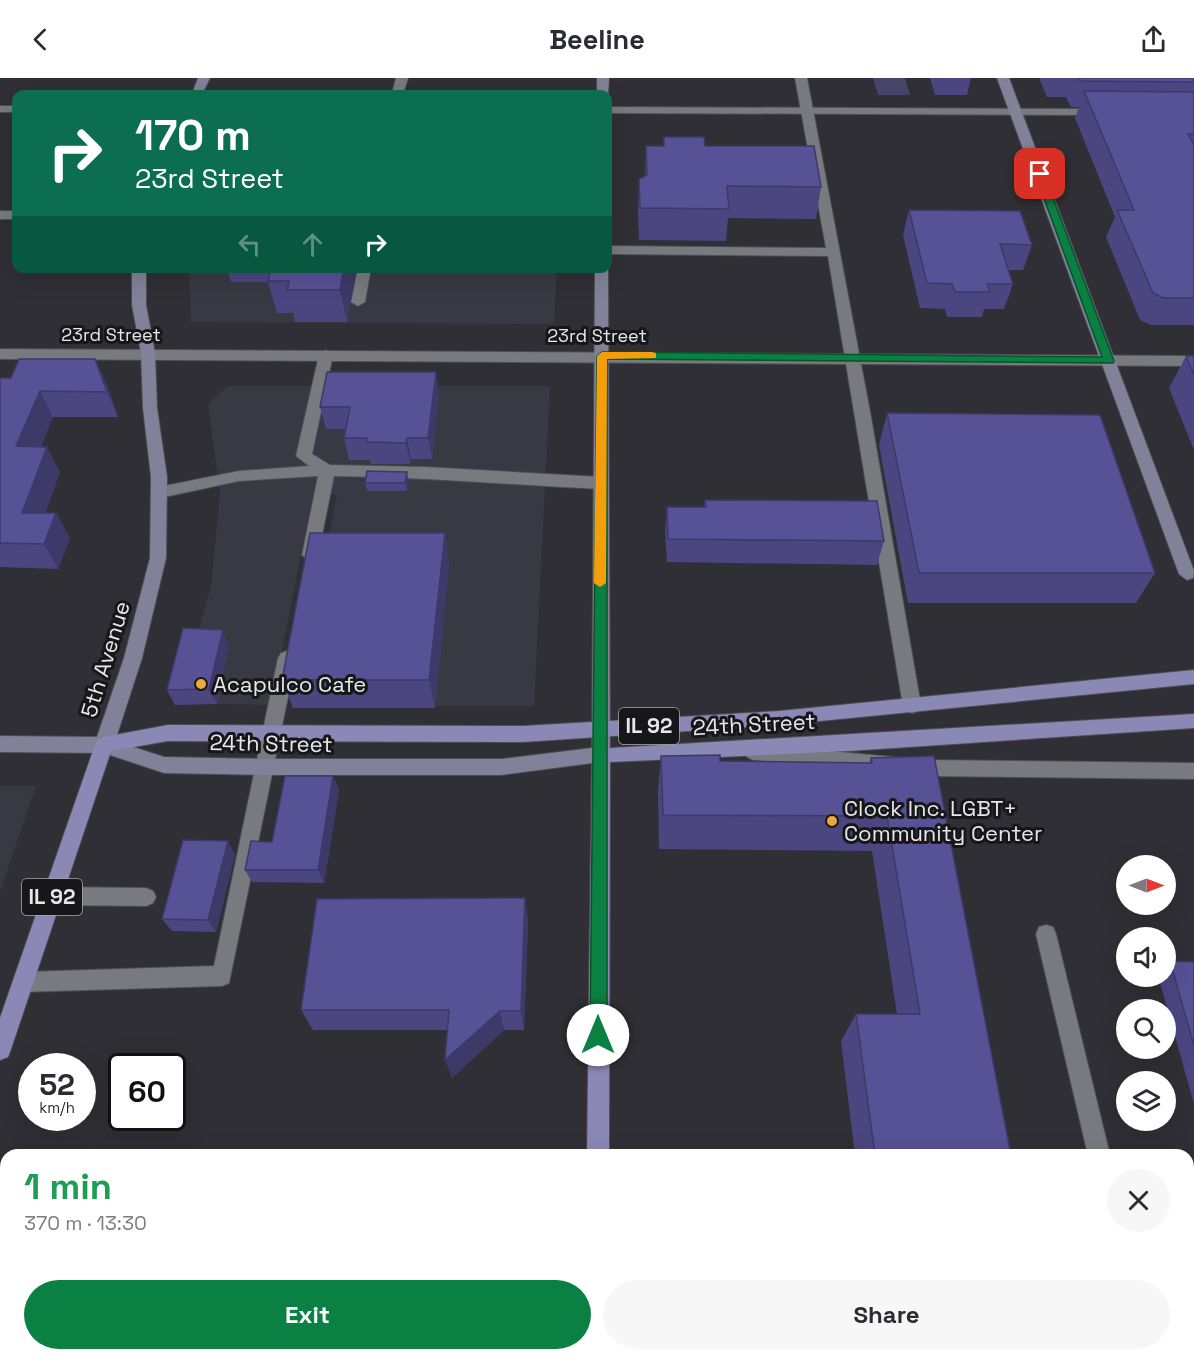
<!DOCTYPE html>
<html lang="en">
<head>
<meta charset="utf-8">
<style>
	body { margin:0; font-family:"Space Grotesk",sans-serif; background:#f7f7f7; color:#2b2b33; height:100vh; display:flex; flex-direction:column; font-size:22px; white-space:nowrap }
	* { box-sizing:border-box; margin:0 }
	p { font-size:20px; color:#7c7c81 }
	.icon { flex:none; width:33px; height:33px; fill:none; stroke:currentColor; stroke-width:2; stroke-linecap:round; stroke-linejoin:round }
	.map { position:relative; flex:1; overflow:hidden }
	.drawer { position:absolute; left:0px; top:1071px; width:1194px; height:212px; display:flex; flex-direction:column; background:#fff; border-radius:18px 18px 0 0; box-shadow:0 6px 24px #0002 }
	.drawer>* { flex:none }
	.guide { position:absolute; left:12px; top:12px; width:600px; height:183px; border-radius:12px; box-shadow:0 6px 24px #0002; background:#0b6e4f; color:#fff; overflow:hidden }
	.needle { width:39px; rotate:90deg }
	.fabs { position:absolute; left:1116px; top:777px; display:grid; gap:12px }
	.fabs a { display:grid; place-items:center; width:60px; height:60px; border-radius:50%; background:#fff; box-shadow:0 6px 24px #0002; font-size:30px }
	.speed { position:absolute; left:18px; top:975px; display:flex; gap:12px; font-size:30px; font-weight:700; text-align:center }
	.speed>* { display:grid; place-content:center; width:78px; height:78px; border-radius:50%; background:#fff; box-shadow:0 6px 24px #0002; line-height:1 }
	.speed small { font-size:15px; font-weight:400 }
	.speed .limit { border:3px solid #111; border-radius:9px; background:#fff; color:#111 }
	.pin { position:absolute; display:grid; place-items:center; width:51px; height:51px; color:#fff; margin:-26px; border-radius:12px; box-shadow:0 3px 9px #0006 }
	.me { position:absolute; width:66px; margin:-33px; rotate:0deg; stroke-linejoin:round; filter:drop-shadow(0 0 4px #0008) }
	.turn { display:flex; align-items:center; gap:21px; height:126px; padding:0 24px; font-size:27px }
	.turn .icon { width:78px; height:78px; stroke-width:2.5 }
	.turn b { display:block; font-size:42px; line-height:51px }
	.lanes { display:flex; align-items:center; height:57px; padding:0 24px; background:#0003; justify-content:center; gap:30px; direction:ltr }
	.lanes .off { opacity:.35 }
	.round { display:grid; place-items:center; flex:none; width:63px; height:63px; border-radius:32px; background:#f7f7f7 }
	.head { display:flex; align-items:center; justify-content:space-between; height:102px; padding:0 24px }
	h1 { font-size:36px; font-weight:600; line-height:45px; color:#1e9e55 }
	.action { display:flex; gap:12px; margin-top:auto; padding:12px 24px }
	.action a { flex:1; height:69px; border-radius:36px; background:#0b8043; color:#fff; font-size:24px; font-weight:600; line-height:69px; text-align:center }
	.action a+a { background:#f7f7f7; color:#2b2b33 }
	header { display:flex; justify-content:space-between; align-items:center; height:78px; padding:0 24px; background:#fff; font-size:27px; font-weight:600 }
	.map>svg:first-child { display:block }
	.built { fill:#393944 }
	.green { fill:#46446b }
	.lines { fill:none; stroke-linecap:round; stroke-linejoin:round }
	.lane-casing { stroke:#4d4d52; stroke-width:2 }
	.street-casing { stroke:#4d4d52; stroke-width:2 }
	.secondary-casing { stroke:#4d4d52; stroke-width:2 }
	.primary-casing { stroke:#4d4d52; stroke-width:2 }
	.lane { fill:#797980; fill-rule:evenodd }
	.street { fill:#797980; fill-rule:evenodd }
	.secondary { fill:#81819a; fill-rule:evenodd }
	.primary { fill:#8a89b5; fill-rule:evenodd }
	.wall { fill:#4b4680 }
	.shaded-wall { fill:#3d3968 }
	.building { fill:#575195; stroke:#3d3968; stroke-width:1.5 }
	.route { fill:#0b8043; stroke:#07532c; stroke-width:1.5 }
	.slow { fill:#f59e0b }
	.poi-dot { fill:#eca93a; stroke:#17171a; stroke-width:2 }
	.labels { text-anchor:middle; stroke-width:6; stroke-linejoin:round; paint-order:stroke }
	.far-street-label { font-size:18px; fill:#e7e7eb; stroke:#17171a }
	.shield { fill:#17171a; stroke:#a9a9ac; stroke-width:1.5 }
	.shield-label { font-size:21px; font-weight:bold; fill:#e7e7eb }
	.street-label { font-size:22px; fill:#e7e7eb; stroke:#17171a }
	.poi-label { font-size:22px; fill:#e7e7eb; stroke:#17171a; text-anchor:start }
</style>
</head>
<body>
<header><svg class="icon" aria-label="back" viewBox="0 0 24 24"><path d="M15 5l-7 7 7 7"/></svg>Beeline<svg class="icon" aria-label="share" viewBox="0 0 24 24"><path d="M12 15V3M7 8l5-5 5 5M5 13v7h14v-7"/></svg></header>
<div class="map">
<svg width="1194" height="1282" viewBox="0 0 1194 1282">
	<rect width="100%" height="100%" fill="#2f2f35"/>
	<!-- built -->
	<path class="built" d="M189 191H557L554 246 191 244Z
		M228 308H550L534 628H295L337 417 313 416 271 627 178 625 211 508 220 416 208 326Z
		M0 708H36L0 814Z"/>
	<!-- green -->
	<path class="green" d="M873 0H905L910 17H878Z"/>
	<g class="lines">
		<!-- lane casing -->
		<g class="lane-casing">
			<path id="lane" d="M396 0H408L403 16H392Z
				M795 0H807L871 339 921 628 918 633 912 635 906 633 903 628 828 178 608 176V168L826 170Z
				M0 133H16V141H0Z
				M358 190H371L365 224 358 228 351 224Z
				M326 272 333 277 312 376 330 387 426 389 601 399 609 405 601 411C512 407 423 399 334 398L318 477 310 483 302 477 318 398 239 403 160 420 154 418 152 414 154 410 239 393 309 388 296 378 319 277Z
				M287 573 293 575 296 580 229 905 222 908 23 914 16 911 13 904 16 897 23 894 214 888 278 580 281 575Z
				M753 666 926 682 1194 685V701L926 698 753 682 747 679 744 674 747 669Z
				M52 809 146 810 153 813 156 819 153 825 146 828 52 827 45 824 42 818 45 812Z
				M1046 847 1053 849 1056 856 1110 1077H1088L1036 856 1039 849Z
				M1134 1276H1158L1159 1282H1135Z"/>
		</g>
		<!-- street casing -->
		<g class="street-casing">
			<path id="street" d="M0 28H16V34H0Z
				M608 29 1102 31 1108 34 1102 37 608 35Z
				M0 271 1194 278V288L0 281Z"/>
		</g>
		<!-- secondary casing -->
		<g class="secondary-casing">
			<path id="secondary" d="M198 0H210L202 16H192Z
				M597 0H609L608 18 597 16Z
				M997 0H1009L1194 493 1193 500 1187 502 1179 496Z
				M608 188 610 677 608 683 501 697H264L164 695 104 675 0 674V658L97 659 124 580 150 480 151 399 143 330 141 275 132 227V190H146V227L155 275 157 330 167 399 166 480 142 580 115 663 164 679 264 681H501L592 670 595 190Z"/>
		</g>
		<!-- primary casing -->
		<g class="primary-casing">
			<path id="primary" d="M1194 592V606L779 647 523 664 168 663 111 673 11 971 8 979 0 982V940L95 667 98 662 104 659 168 647 523 648 779 633Z
				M1194 636V650L849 673 610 684 609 1077H587L592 677 594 671Z
				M585 1276H609V1282H585Z"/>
		</g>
		<!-- lane -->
		<use href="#lane" class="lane"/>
		<!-- street -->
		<use href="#street" class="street"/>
		<!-- secondary -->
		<use href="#secondary" class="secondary"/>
		<!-- primary -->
		<use href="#primary" class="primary"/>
	</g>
	<!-- wall -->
	<path class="wall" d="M930 0H971L967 17H935Z
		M1039 0H1194V247H1151L1140 242 1106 159 1115 139 1075 40 1079 29H1071L1066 19H1047Z
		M664 59 705 68 821 109 816 141 728 140 726 163 639 162 638 133 639 101 645 98 646 68H663Z
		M909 132 1032 167 1023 192H1008L1013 206 1004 231H984L982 239H947L945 231 920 230 903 157Z
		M227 190H357L347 244H295L293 235H277L268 204H231Z
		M1186 278H1194V372L1169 310Z
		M0 300 107 307 118 339H53L41 368 60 394 45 435H56L70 460 58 491 0 489Z
		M439 316 432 381H411L410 386H371L370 382H349L344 360 346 351H326L320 329Z
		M887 335 1155 495 1136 525H908L879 367Z
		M407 394 408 403 407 413H367L365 405Z
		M705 422 884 463 877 487 667 484 665 453 667 429H704Z
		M445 455 449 486 435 630H293L282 602Z
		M229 567 217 626 175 627 167 612Z
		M661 678 720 683 869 685 871 680 1011 1077H855L841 963 856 936H897L872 773 659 771 658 714Z
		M339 712 324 805 252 804 245 792 272 764Z
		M235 776 216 854 172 853 162 841Z
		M525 820 528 844 524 952H504L452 1000 447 952H313L301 932Z
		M1170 883 1194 884V1026L1158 898H1166V887Z
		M944 1276H1081L1082 1282H945Z"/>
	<!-- shaded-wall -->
	<path class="shaded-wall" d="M344 190H357L347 244 340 212Z
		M95 281 107 307 118 339 107 314Z
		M436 294 439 316 432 381 428 360Z
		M40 313 53 339 30 394 16 368Z
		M407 360 411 381 410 386 406 365Z
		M47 369 60 394 37 460 22 435Z
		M407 394 408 403 407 413 405 405Z
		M56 435 70 460 58 491 44 466Z
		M445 455 449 486 435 630 429 602Z
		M223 552 229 567 217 626 209 611Z
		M333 698 339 712 324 805 318 792Z
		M228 763 235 776 216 854 208 842Z
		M525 820 528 844 524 952 521 933Z
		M500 933 504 952 452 1000 445 982Z
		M109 1276H134L133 1282H108Z"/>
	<!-- building -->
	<path class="building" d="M1079 0H1194V4L1080 3Z
		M1084 13 1194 14V56H1188L1194 67V220H1163L1153 215 1117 132H1134Z
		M664 59H704L705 68H814L821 109 727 108 729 131 640 130 639 101 647 97 646 68H664Z
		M909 132 1020 133 1032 167 1000 166 1013 206H987L990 214H955L952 206 927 205Z
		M271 190H344L340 212H287L289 203H268Z
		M1186 278H1194V297Z
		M19 281H95L107 314 40 313 16 368 47 369 22 435H56L44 466 0 465V300H11Z
		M327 294H436L428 360H407L406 365 367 364V360H344L350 329H320Z
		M887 335 1100 337 1155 495H919Z
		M367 393 407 394 405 405H365Z
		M705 422 877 423 884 463 668 461 667 429H706Z
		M310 455H445L429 602H282Z
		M183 550 223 552 209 611 167 612Z
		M720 677V683L872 685 871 680 934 678 1011 1077H875L856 936H920L887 738 663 737 661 678Z
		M285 698H333L318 792H245L251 763 272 764Z
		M183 762 228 763 208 842 162 841Z
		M525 820 521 933H500L445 982 449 932H301L317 821Z
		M1170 883 1194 884V968Z
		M0 1193H6V1276H109L108 1282H0Z
		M970 1276H1081L1082 1282H971Z"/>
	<!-- route -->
	<path class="route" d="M1040 93 1044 96 1114 283 1113 285 607 281V957L604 963 598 965 593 963 590 957 597 278 602 274 1102 279 1035 96Z"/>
	<!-- slow -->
	<path class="slow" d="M652 274 656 275V280L607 281 606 505 600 509 594 505 597 278 602 274Z"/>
	<!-- markers -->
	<g class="poi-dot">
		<circle cx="201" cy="606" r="6"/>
		<circle cx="832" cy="743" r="6"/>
	</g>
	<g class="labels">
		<!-- far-street labels -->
		<g class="far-street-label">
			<text x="111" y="263">23rd Street</text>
			<text x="597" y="264">23rd Street</text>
		</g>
		<!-- shield labels -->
		<g class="shield">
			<rect x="619" y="630" width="60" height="36" rx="4.5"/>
			<rect x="22" y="801" width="60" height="36" rx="4.5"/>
		</g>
		<g class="shield-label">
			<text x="649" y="655">IL 92</text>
			<text x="52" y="826">IL 92</text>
		</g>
		<!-- street labels -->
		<g class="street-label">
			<text transform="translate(105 581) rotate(-73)" y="8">5th Avenue</text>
			<text transform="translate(754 646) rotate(-3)" y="8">24th Street</text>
			<text transform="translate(271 665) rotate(1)" y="8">24th Street</text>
		</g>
		<!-- poi labels -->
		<g class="poi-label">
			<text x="213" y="614">Acapulco Cafe</text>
			<text x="844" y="738">Clock Inc. LGBT+<tspan x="844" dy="25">Community Center</tspan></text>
		</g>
	</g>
</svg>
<div class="fabs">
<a><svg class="needle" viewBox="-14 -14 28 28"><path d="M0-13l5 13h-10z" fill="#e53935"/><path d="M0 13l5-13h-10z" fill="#7c7c81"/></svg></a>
<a><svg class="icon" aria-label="sound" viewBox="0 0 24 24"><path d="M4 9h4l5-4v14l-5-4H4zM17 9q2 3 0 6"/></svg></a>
<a><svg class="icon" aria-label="search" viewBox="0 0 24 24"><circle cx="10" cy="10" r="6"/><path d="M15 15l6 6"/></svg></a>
<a><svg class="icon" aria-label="layers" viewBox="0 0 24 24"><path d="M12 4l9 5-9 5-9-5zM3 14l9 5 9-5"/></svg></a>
</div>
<div class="speed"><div>52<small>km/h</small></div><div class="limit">60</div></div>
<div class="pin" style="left:1040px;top:96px;background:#d93025"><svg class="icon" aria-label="arrive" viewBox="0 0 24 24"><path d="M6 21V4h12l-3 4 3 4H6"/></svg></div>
<svg class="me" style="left:598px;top:957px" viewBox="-20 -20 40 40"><circle r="19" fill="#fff"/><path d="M0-13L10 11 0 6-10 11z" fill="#0b8043"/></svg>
<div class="guide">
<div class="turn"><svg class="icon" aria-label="right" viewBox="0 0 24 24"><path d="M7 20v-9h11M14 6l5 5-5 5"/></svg><div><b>170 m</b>23rd Street</div></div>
<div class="lanes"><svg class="icon off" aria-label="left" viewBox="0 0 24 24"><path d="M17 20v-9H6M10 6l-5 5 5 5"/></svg><svg class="icon off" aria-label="ahead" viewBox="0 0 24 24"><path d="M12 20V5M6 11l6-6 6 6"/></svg><svg class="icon" aria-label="right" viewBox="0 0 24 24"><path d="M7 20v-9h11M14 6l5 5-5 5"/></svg></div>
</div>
<section class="drawer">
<div class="head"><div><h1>1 min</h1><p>370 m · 13:30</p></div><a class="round"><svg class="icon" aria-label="close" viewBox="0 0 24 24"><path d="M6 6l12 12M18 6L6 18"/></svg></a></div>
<div class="action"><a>Exit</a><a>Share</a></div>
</section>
</div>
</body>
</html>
